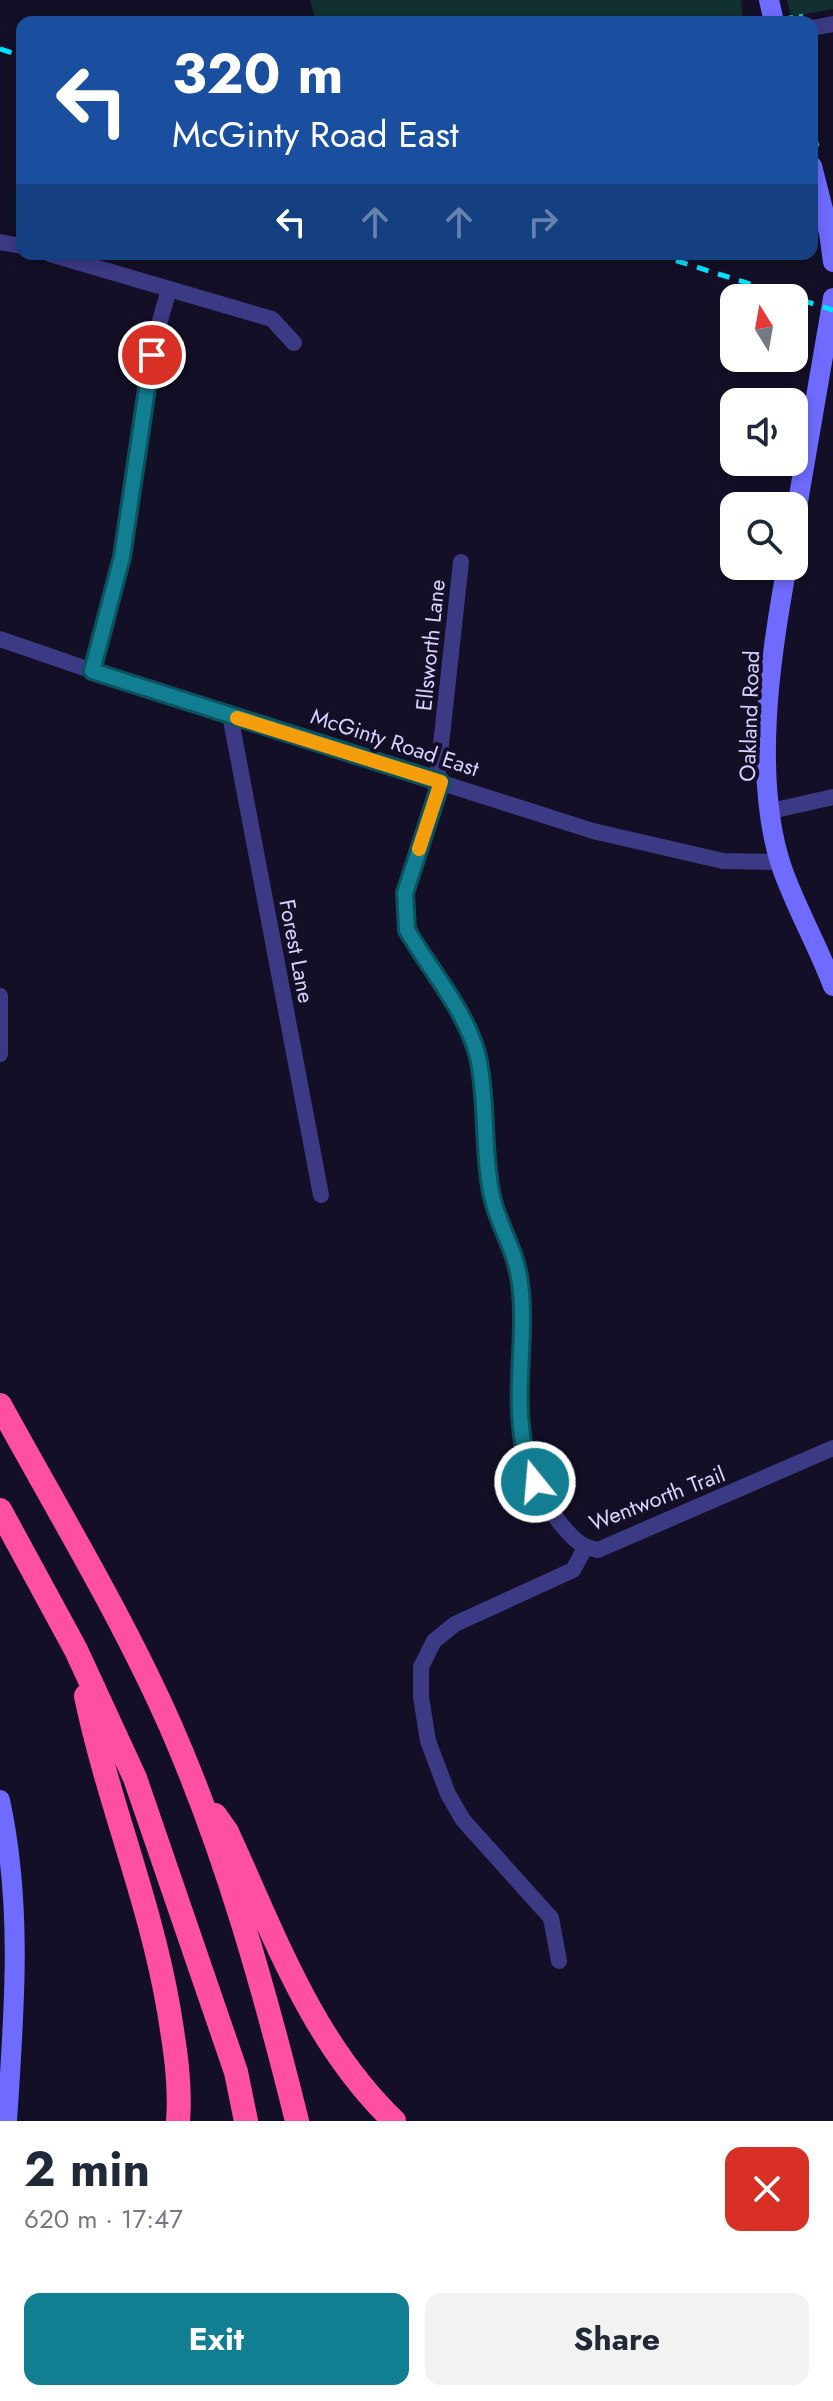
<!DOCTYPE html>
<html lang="en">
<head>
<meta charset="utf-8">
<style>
	body { margin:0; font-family:Jost,sans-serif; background:#f2f2f3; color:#1f2937; height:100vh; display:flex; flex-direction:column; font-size:30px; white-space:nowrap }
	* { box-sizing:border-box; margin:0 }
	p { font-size:26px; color:#747a83 }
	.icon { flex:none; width:44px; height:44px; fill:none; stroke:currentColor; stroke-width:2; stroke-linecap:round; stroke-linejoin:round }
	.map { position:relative; height:2121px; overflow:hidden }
	.side { display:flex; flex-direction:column; background:#fff; flex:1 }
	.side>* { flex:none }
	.guide { position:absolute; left:16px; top:16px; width:802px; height:244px; border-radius:16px; box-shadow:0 4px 12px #0003; background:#1a4fa0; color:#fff; overflow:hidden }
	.needle { width:52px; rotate:349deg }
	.controls { position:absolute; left:720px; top:284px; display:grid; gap:16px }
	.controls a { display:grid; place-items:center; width:88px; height:88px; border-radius:16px; background:#fff; box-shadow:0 4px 12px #0003; font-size:40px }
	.pin { position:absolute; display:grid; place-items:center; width:68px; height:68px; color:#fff; margin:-34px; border:4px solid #fff; border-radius:50%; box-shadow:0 2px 8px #0007 }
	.me { position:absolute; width:88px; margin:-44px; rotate:343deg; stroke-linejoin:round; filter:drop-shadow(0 0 6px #0008) }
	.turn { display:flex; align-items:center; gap:28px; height:168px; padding:0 24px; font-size:36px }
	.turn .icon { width:104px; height:104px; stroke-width:2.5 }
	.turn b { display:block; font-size:56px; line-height:68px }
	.lanes { display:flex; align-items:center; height:76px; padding:0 24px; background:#0003; justify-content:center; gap:40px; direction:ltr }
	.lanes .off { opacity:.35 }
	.round { display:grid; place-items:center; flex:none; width:84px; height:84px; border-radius:16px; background:#f2f2f3 }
	.head { display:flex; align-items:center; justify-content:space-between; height:136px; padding:0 24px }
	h1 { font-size:48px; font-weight:700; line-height:60px }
	.button { display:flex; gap:16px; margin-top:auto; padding:16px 24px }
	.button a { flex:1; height:92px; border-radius:16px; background:#117e91; color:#fff; font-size:32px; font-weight:700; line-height:92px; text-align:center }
	.button a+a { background:#f2f2f3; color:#1f2937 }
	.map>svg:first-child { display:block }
	.green { fill:#12302f }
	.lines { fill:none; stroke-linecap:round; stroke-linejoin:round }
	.path { stroke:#2fb8b0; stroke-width:3; stroke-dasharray:4 6; stroke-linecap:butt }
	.street { stroke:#3d3a85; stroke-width:16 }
	.secondary { stroke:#6f6bff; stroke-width:20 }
	.highway { stroke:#ff4fa3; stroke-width:24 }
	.rail { stroke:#00e5ff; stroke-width:5; stroke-dasharray:12 10; stroke-linecap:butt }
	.route-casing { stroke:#0b525e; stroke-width:20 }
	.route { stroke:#117e91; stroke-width:14 }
	.slow { stroke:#f59e0b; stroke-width:14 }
	.labels { text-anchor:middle; stroke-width:8; stroke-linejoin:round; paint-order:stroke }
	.street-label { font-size:22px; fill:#d9d4ff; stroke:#130f26 }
</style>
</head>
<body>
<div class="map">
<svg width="833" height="2121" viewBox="0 0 833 2121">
	<rect width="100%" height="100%" fill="#130f26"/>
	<!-- green -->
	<path class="green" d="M310 0H741L743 22H316Z
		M787 0H833V9L791 17Z"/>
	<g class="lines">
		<!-- path -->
		<path class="path" d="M789 17 805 15
			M812 123 819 150
			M802 558 805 538"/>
		<!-- street -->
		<path class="street" d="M812 28 833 24
			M0 242 22 246
			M50 254 272 319 294 343
			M0 639 122 681 593 831 723 861 781 862
			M92 671C136 548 129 414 169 290
			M230 715 321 1195
			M437 781 461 562
			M441 782 405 893 407 930C430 970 467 1012 478 1057 488 1099 484 1142 490 1184 495 1219 516 1248 520 1283 531 1368 499 1448 560 1523 572 1537 579 1547 598 1550L833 1448
			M771 811 833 797
			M0 996V1054
			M559 1961 551 1918 463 1820 448 1794 428 1741 421 1697V1667L434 1641 455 1624 573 1570 585 1548"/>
		<!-- secondary -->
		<path class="secondary" d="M769 0 774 22
			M812 166 829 233 833 262
			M794 525 833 298
			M787 566C770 657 752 779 782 868 796 908 818 946 833 986
			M0 1800C23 1907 14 2013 7 2121"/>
		<!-- highway -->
		<path class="highway" d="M0 1405C58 1511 122 1616 171 1727 226 1853 264 1988 297 2121
			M0 1510 76 1650 135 1778 236 2072 246 2121
			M86 1696C108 1802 151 1903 169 2011 175 2048 181 2084 178 2121
			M215 1815 227 1832C274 1934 311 2041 394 2121"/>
		<!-- rail -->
		<path class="rail" d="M0 49 22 56
			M655 254 833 310"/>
	</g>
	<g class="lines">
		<!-- route casing -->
		<g class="route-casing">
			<path id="route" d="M152 355 122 557 92 671 441 782 405 893 407 930C430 970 467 1012 478 1057 488 1103 482 1151 492 1197 499 1227 516 1250 520 1283 527 1337 513 1393 524 1447 526 1459 531 1470 535 1482"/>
		</g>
		<!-- route -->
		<use href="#route" class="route"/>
		<!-- slow -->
		<path class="slow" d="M237 718 441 782 419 849"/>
	</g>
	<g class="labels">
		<!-- street labels -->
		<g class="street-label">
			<text transform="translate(430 645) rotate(-84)" y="8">Ellsworth Lane</text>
			<text transform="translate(749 716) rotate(-88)" y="8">Oakland Road</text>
			<text transform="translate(395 742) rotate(18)" y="8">McGinty Road East</text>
			<text transform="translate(297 951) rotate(79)" y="8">Forest Lane</text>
			<text transform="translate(657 1498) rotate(-21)" y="8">Wentworth Trail</text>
		</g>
	</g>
</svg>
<div class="controls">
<a><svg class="needle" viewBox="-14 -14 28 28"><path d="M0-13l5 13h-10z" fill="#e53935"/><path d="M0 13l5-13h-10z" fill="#747a83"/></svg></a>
<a><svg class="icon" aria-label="sound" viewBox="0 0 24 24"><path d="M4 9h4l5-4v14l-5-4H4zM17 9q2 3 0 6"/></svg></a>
<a><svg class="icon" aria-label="search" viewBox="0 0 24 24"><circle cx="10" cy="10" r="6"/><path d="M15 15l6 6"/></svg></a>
</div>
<div class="pin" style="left:152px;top:355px;background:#d93025"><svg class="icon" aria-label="arrive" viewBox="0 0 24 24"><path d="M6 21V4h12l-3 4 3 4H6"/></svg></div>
<svg class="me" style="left:535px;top:1482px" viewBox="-20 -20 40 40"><circle r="17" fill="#117e91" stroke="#fff" stroke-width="3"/><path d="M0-11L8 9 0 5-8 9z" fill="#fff"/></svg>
<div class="guide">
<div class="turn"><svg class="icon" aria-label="left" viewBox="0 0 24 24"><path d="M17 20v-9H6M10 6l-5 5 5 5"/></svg><div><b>320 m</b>McGinty Road East</div></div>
<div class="lanes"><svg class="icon" aria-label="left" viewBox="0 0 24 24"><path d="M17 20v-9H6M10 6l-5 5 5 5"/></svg><svg class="icon off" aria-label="ahead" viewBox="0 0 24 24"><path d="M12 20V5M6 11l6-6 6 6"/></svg><svg class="icon off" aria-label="ahead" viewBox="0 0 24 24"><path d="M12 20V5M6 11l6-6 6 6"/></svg><svg class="icon off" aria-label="right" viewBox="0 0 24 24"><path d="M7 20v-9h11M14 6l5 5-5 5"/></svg></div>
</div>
</div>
<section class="side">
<div class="head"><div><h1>2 min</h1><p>620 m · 17:47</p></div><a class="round" style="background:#d93025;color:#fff"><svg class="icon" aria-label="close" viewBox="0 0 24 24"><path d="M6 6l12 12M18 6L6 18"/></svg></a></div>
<div class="button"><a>Exit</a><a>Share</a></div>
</section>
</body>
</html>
